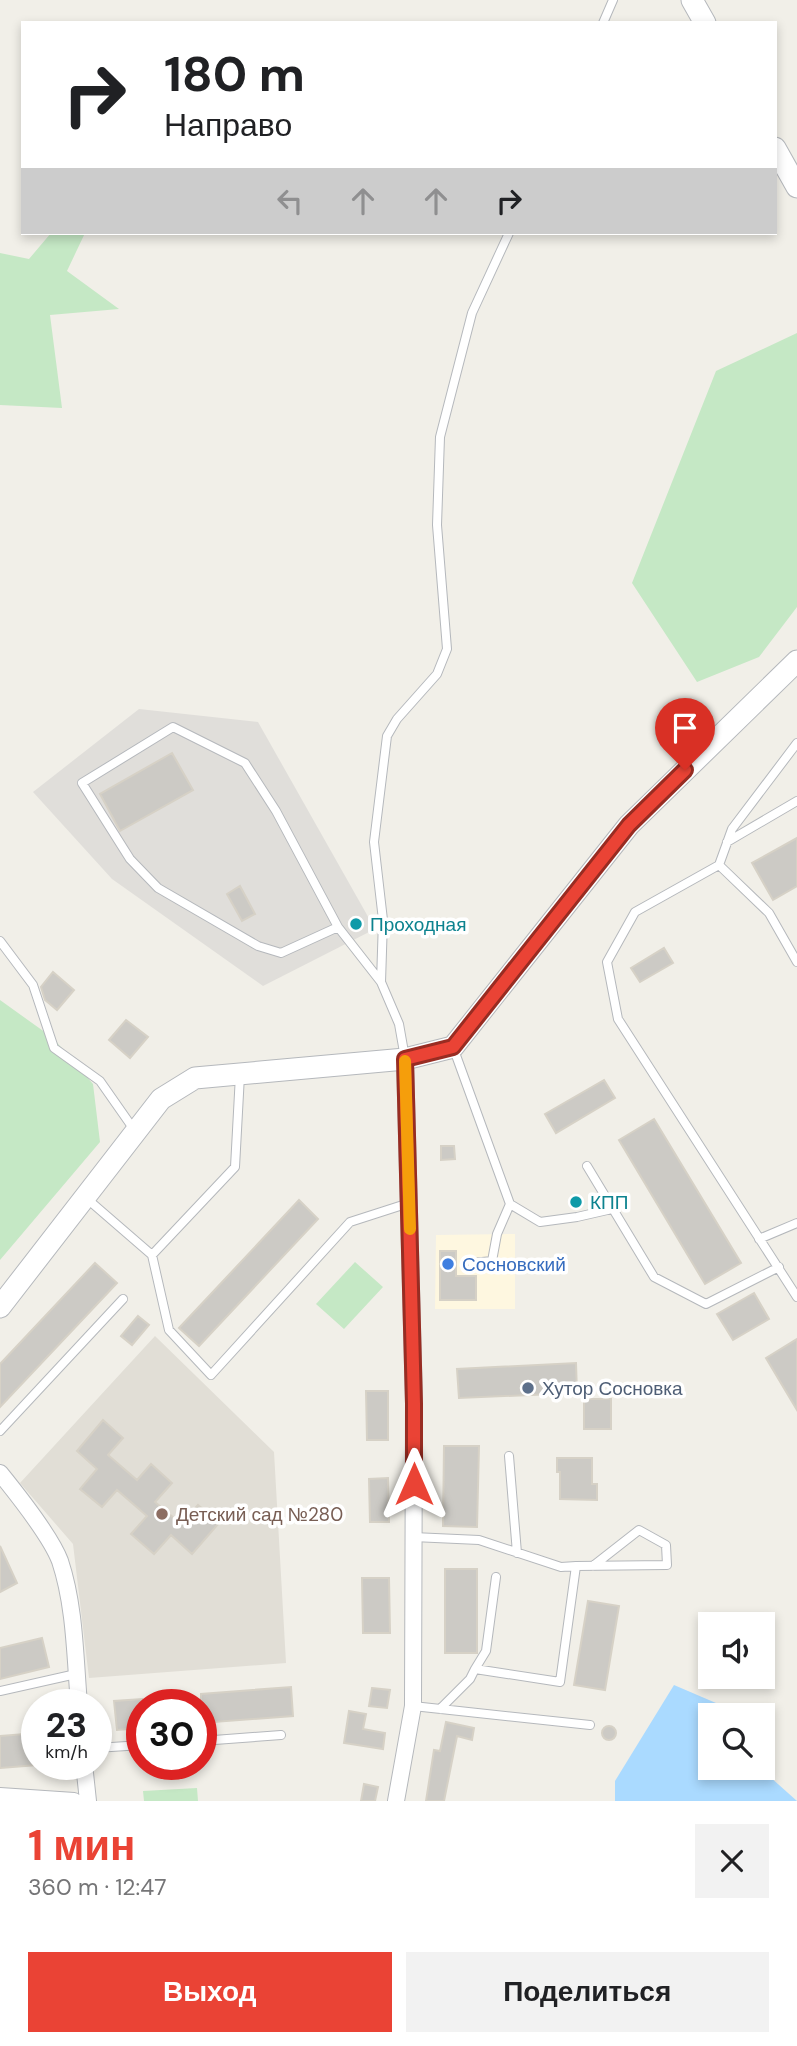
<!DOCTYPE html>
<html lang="ru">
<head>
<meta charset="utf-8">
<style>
	body { margin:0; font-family:"DM Sans",sans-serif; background:#f2f2f2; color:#202124; height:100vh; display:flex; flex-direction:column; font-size:26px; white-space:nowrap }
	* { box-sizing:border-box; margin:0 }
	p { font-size:23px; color:#757577 }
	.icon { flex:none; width:38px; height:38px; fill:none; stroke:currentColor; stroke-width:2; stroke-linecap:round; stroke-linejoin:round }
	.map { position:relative; height:1801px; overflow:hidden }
	.details { display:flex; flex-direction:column; background:#fff; flex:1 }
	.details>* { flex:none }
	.guide { position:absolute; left:21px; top:21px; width:756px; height:214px; border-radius:0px; box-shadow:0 4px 10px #0003; background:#fff; color:#202124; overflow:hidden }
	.tools { position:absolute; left:698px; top:1612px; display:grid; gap:14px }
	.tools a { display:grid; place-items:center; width:77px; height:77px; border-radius:0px; background:#fff; box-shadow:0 4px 10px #0003; font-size:35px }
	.speed { position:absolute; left:21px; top:1689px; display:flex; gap:14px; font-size:35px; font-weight:700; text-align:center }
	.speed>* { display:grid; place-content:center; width:91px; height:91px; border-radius:50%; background:#fff; box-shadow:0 4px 10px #0003; line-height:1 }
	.speed small { font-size:18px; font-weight:400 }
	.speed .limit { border:10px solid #d22; background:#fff; color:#111 }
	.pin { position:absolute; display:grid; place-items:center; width:60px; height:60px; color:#fff; margin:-72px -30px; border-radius:50% 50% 50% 0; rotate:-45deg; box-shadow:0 0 7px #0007 }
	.pin .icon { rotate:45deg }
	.me { position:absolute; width:77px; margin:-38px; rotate:0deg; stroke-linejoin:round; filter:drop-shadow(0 0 5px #0008) }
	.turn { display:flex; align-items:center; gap:24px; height:147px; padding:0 28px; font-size:32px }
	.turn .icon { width:91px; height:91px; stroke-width:2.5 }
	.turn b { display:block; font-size:49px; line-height:60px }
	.lanes { display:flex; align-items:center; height:66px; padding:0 28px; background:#0003; justify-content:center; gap:35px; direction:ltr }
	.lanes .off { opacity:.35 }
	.round { display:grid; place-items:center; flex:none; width:74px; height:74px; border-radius:0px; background:#f2f2f2 }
	.head { display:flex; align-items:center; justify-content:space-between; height:119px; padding:0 28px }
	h1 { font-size:42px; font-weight:700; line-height:52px; color:#ea4335 }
	.cta { display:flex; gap:14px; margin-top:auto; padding:14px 28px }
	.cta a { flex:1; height:80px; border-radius:0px; background:#ea4335; color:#fff; font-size:28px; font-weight:700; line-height:80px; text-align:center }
	.cta a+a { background:#f2f2f2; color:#202124 }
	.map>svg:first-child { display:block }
	.commercial { fill:#fef7e0 }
	.industrial { fill:#e0deda }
	.education { fill:#e1ded6 }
	.green { fill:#c5e8c5 }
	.water { fill:#aadaff }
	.building { fill:#cccac5; stroke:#d6d1c6; stroke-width:2 }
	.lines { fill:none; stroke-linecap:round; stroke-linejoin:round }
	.service-casing { stroke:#b5b8bc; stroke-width:10 }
	.minor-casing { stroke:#b5b8bc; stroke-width:18 }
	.tertiary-casing { stroke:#b5b8bc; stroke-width:23 }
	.service { stroke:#fff; stroke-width:8 }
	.minor { stroke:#fff; stroke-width:16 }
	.tertiary { stroke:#fff; stroke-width:21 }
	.route-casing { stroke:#982c22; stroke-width:18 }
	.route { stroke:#ea4335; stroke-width:12 }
	.slow { stroke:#f59e0b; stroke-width:12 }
	.culture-dot { fill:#0f9aa8; stroke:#fff; stroke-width:2.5 }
	.shop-dot { fill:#3f7fe0; stroke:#fff; stroke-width:2.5 }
	.service-dot { fill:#5c6f8a; stroke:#fff; stroke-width:2.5 }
	.education-dot { fill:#8d6e63; stroke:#fff; stroke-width:2.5 }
	.labels { text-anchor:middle; stroke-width:7; stroke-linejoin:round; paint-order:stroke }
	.culture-label { font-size:19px; fill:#0d838f; stroke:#fff; text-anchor:start }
	.shop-label { font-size:19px; fill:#366cbe; stroke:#fff; text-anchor:start }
	.service-label { font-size:19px; fill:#4e5e75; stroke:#fff; text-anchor:start }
	.education-label { font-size:19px; fill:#785e54; stroke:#fff; text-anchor:start }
</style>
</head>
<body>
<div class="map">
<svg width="797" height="1801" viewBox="0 0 797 1801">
	<rect width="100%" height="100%" fill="#f1efe8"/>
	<!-- commercial -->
	<path class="commercial" d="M515 1234V1309H435L436 1235Z"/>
	<!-- industrial -->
	<path class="industrial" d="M139 709 258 722 375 929 263 986 112 879 33 792Z"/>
	<!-- education -->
	<path class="education" d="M155 1336 274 1452 286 1663 89 1678 73 1544 20 1483Z"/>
	<!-- green -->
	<path class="green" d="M51 233H85L67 271 119 309 50 315 62 408 0 405V253L29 259Z
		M797 333V607L759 657 697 682 632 583 716 371Z
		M0 1000 53 1038 93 1084 100 1142 0 1260Z
		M355 1262 383 1287 344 1329 316 1304Z
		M197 1788 198 1801H144L143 1791Z"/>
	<!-- water -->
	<path class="water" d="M674 1685 723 1706 726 1715H710V1768H760L797 1801H615V1781Z"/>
	<!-- building -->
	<path class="building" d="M172 753 193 790 120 831 100 794Z
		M797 838V886L773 900 752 863Z
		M240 886 255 914 242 921 227 894Z
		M664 948 673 963 640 982 631 968Z
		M53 972 74 990 57 1010 45 1000 41 987Z
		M126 1020 148 1037 130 1058 109 1040Z
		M604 1080 615 1098 556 1133 545 1114Z
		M654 1119 741 1263 705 1284 619 1140Z
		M441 1146H454L455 1159 441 1160Z
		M299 1200 318 1219 199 1346 179 1328Z
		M440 1251H456V1276H476V1300H440Z
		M95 1263 117 1283 0 1407V1364Z
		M754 1293 769 1319 733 1340 717 1314Z
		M138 1316 149 1325 132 1345 121 1336Z
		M797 1339V1410L766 1358Z
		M576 1363 577 1393 459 1398 457 1369Z
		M366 1391H388V1440H367Z
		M584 1399H611V1429H584Z
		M103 1420 123 1438 108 1455 137 1480 151 1464 172 1483 155 1502 181 1524 198 1505 219 1523 192 1554 171 1535 154 1554 131 1534 147 1516 117 1490 102 1507 80 1489 97 1469 77 1451Z
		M444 1446H479L477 1527 443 1526Z
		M557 1458H592V1484H597V1500L560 1499V1472H557Z
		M388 1478 389 1522H370L369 1479Z
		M0 1546 17 1583 0 1592Z
		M445 1569H477V1653H445Z
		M362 1578H389L390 1633H363Z
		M588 1601 619 1606 605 1690 574 1685Z
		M42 1638 49 1667 0 1679V1648Z
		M291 1687 293 1716 201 1723V1694Z
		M372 1688 390 1690 387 1708 369 1706Z
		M142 1699V1728L117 1730 114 1701Z
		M349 1711 366 1714 363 1729 385 1733 383 1749 344 1743Z
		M446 1722 474 1728 472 1740 457 1736 444 1801H426L434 1750 440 1751Z
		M602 1733a7 7 0 1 1 14 0a7 7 0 1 1-14 0Z
		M37 1733V1765L0 1768V1736Z
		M364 1784 378 1787 375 1801H361Z"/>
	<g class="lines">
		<!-- service casing -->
		<g class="service-casing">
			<path id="service" d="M603 23 613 0
				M797 743 732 829 719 865 635 912 607 962 618 1019 797 1297
				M727 842 797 801
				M719 865 769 913 797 962
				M338 927 281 953 258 946 158 888 130 859 82 783 173 727 245 763 276 811 338 927 381 982 399 1024 405 1058
				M0 941 33 985 54 1048 100 1081 135 1131
				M381 982 383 920 374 842 387 736 397 719 437 674 447 649 437 525 440 437 472 313 509 233
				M453 1047 510 1204 540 1222 577 1217 612 1209
				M587 1166 654 1277 706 1304 779 1267
				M85 1197 152 1255 235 1167 240 1075
				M759 1239 797 1223
				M152 1255 169 1330 211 1375 350 1222 409 1203
				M472 1263 492 1261 497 1234 510 1204
				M0 1431 123 1299
				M509 1456 517 1553
				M413 1537 479 1540 561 1567 576 1566 560 1682 475 1669 470 1679 440 1709
				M576 1566 667 1565 666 1545 639 1530 593 1566
				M475 1669 486 1651 496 1577
				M0 1691 76 1674
				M413 1706 590 1725
				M201 1741 281 1735
				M96 1748 142 1745"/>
		</g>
		<!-- minor casing -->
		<g class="minor-casing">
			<path id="minor" d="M0 1473C17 1494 51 1537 60 1561 75 1606 75 1657 79 1704
				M84 1764 88 1801
				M0 1796 74 1801
				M396 1801 413 1706 414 1403 405 1059"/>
		</g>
		<!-- tertiary casing -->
		<g class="tertiary-casing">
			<path id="tertiary" d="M692 0 705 23
				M775 148 797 187
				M0 1307 161 1099 195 1078 405 1059 453 1047 629 825 797 661"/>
		</g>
		<!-- service -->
		<use href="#service" class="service"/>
		<!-- minor -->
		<use href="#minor" class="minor"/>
		<!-- tertiary -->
		<use href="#tertiary" class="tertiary"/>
	</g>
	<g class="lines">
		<!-- route casing -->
		<g class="route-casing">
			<path id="route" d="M414 1484V1404L405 1059 453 1047 629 825 685 770"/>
		</g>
		<!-- route -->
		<use href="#route" class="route"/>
		<!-- slow -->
		<path class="slow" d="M405 1061 410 1229"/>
	</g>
	<!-- markers -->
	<g class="culture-dot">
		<circle cx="356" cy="924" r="7"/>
		<circle cx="576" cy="1202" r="7"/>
	</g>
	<circle class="shop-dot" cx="448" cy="1264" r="7"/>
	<circle class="service-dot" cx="528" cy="1388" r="7"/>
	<circle class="education-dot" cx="162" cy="1514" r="7"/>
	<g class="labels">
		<!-- culture labels -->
		<g class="culture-label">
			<text x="370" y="931">Проходная</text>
			<text x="590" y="1209">КПП</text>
		</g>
		<!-- shop labels -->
		<g class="shop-label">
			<text x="462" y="1271">Сосновский</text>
		</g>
		<!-- service labels -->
		<g class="service-label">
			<text x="542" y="1395">Хутор Сосновка</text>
		</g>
		<!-- education labels -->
		<g class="education-label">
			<text x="176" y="1521">Детский сад №280</text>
		</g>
	</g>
</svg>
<div class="tools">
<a><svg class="icon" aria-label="sound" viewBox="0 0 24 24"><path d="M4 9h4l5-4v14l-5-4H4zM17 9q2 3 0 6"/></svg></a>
<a><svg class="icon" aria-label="search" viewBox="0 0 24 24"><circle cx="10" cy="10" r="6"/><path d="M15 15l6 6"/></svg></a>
</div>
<div class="speed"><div>23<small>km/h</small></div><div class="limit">30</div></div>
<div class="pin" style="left:685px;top:770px;background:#d93025"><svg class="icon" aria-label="arrive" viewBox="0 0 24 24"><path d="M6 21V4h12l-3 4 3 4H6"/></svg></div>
<svg class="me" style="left:414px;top:1484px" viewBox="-20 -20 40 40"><path d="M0-17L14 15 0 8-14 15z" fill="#ea4335" stroke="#fff" stroke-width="4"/></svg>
<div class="guide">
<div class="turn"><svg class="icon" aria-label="right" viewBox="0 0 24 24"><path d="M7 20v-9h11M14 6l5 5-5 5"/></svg><div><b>180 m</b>Направо</div></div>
<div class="lanes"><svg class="icon off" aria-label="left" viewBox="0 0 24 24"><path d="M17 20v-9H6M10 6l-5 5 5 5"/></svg><svg class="icon off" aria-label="ahead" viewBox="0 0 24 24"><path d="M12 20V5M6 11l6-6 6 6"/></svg><svg class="icon off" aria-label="ahead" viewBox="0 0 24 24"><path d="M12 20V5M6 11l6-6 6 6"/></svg><svg class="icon" aria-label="right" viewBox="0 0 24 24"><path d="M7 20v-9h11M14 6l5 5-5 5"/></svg></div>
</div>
</div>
<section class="details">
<div class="head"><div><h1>1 мин</h1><p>360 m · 12:47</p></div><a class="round"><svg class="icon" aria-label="close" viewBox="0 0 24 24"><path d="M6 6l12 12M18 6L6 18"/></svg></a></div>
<div class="cta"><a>Выход</a><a>Поделиться</a></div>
</section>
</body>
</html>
